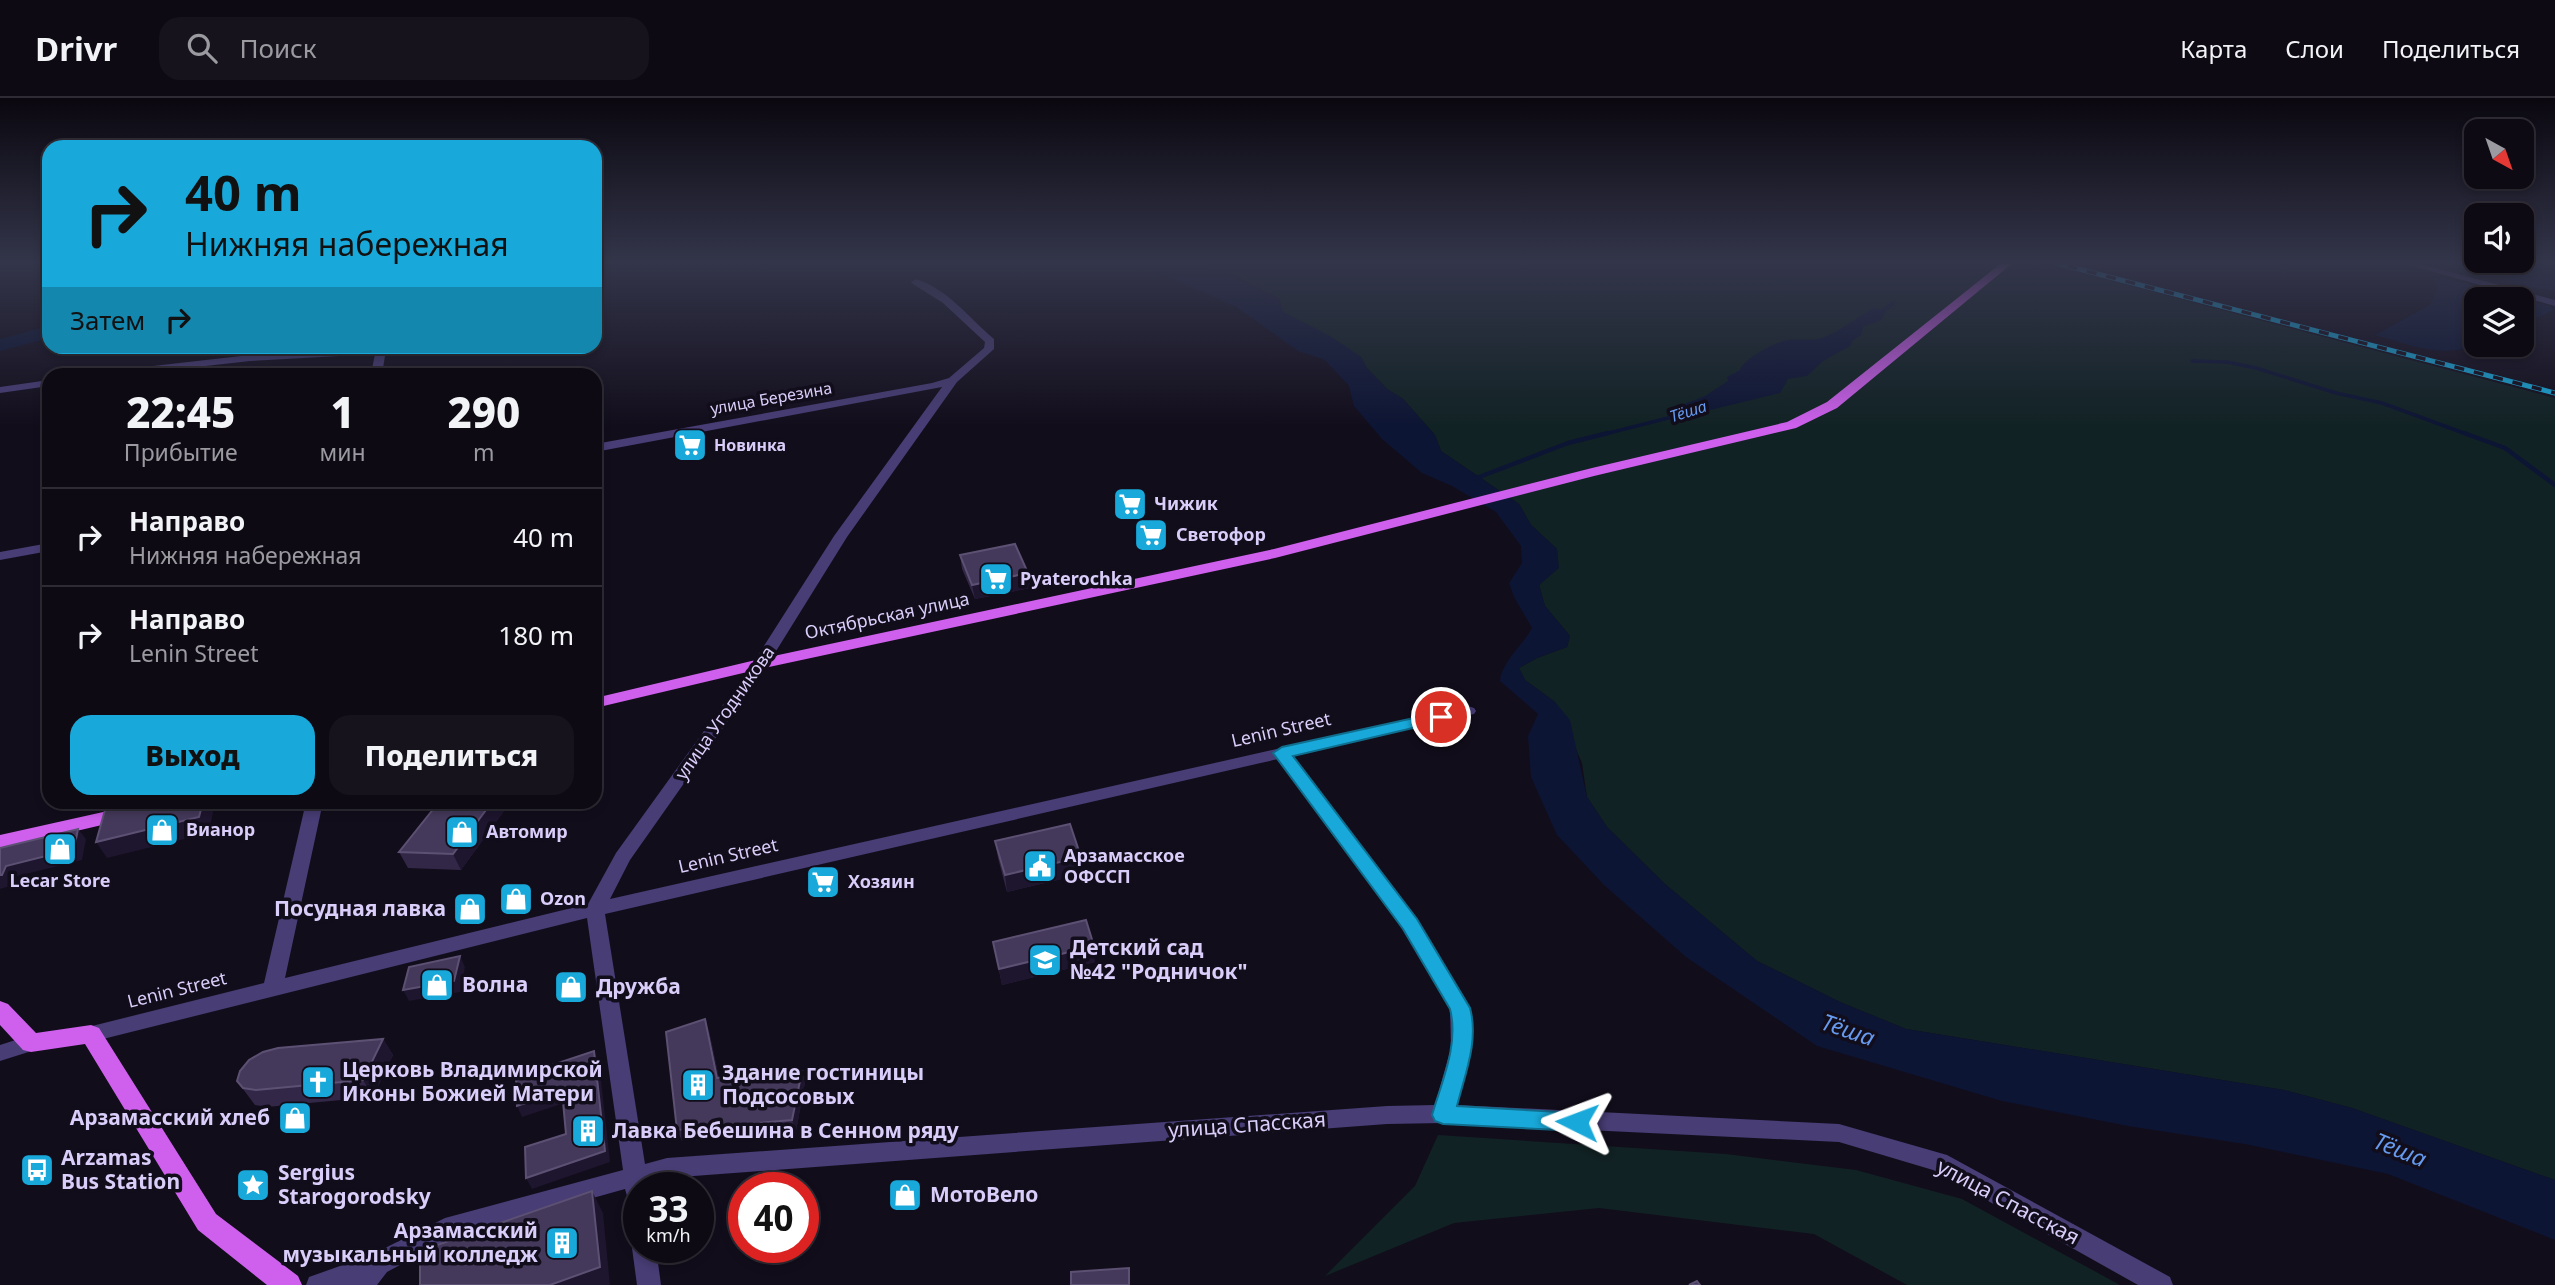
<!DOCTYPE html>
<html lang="ru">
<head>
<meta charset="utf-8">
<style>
	body { margin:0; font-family:"Noto Sans",sans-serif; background:#17131d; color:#f1f3f6; height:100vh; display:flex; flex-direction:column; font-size:26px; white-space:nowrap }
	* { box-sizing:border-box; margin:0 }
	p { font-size:23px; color:#9b9aa0 }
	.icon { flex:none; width:38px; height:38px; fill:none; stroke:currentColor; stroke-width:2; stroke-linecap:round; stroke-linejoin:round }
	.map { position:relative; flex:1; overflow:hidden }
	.details { position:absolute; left:42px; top:270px; width:560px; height:441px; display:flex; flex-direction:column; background:#0e0a14; border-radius:21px; box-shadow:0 4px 10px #0003,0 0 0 2px #2e2b34 }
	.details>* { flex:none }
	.top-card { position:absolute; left:42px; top:42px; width:560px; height:214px; border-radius:21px; box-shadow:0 4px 10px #0003,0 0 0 2px #2e2b34; background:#18a9da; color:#111; overflow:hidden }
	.needle { width:46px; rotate:140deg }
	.fabs { position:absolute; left:2464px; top:21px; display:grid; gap:14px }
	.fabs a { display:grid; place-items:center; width:70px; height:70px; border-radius:14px; background:#0e0a14; box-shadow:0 4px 10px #0003,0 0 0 2px #2e2b34; font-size:35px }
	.speed { position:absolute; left:623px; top:1074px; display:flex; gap:14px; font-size:35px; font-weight:700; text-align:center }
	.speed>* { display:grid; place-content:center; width:91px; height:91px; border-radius:50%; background:#0e0a14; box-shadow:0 4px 10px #0003,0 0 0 2px #2e2b34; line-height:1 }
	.speed small { font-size:18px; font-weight:400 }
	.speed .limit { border:10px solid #d22; background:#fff; color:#111 }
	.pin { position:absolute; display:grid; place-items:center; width:60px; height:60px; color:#fff; margin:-30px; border:4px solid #fff; border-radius:50%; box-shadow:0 2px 7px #0007 }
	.me { position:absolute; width:77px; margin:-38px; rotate:273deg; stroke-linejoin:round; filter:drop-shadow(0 0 5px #0008) }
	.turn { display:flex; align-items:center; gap:24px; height:147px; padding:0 28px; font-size:32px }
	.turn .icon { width:91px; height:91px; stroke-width:2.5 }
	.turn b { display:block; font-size:49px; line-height:60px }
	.then { display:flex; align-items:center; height:66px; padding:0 28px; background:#0003; gap:14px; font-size:26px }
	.eta { display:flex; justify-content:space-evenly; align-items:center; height:119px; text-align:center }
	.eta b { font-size:42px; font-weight:800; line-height:49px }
	.primary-button { display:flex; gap:14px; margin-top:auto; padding:14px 28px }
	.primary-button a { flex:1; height:80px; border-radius:21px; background:#18a9da; color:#111; font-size:28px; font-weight:800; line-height:80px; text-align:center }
	.primary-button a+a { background:#17131d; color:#f1f3f6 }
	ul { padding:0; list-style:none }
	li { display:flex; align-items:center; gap:21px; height:98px; padding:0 28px; border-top:2px solid #2e2b34 }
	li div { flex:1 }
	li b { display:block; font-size:26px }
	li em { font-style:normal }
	header { display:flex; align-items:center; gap:42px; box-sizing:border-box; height:98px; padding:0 35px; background:#0e0a14; border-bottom:2px solid #2e2b34 }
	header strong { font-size:33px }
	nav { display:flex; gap:38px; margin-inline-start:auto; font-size:24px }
	.search { width:490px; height:63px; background:#17131d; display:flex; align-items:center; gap:18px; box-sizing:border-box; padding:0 24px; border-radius:21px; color:#9b9aa0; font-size:26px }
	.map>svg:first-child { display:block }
	.green { fill:#112224 }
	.water { fill:#0d1534 }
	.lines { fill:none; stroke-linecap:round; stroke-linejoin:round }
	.stream-far1 { stroke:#0d1534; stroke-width:3.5 }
	.stream { stroke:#0d1534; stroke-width:4.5 }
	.river { fill:#0d1534; fill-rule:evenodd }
	.minor { fill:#483d75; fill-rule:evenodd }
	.major { fill:#ce60ed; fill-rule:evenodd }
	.rail-casing { stroke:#18a9da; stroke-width:5 }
	.rail { stroke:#120d1b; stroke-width:3.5; stroke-dasharray:10; stroke-linecap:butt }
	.wall { fill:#332747 }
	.shaded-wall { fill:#1e152e }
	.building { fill:#44395a; stroke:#5c5073; stroke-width:2 }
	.route { fill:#18a9da; stroke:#106e8e; stroke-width:2 }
	.labels { text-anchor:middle; stroke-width:7; stroke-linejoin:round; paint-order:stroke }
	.far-street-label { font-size:16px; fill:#d9cdf9; stroke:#120d1b }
	.far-water-label { font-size:16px; font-style:italic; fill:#669aee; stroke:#120d1b }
	.far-poi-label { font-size:16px; font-weight:bold; fill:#d9cdf9; stroke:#120d1b; text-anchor:start }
	.poi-label { font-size:18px; font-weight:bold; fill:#d9cdf9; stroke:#120d1b; text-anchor:start }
	.street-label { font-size:18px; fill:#d9cdf9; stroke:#120d1b }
	.near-poi-label { font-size:21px; font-weight:bold; fill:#d9cdf9; stroke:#120d1b; text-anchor:start }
	.near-street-label { font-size:21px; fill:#d9cdf9; stroke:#120d1b }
	.near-water-label { font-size:23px; font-style:italic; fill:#669aee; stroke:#120d1b }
</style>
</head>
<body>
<header>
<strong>Drivr</strong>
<div class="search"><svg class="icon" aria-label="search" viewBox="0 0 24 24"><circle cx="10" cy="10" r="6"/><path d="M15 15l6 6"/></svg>Поиск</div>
<nav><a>Карта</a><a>Слои</a><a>Поделиться</a></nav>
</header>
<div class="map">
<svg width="2555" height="1187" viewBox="0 0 2555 1187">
	<rect width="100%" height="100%" fill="#120d1b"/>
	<!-- green -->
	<path class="green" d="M1199 163H2036L2555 300V1082L2352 1010 2284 992 1906 931 1840 904 1757 863 1665 786 1607 729 1587 699 1582 665 1555 604 1525 582 1519 570 1537 560 1567 549 1570 538 1545 508 1539 487 1558 470 1557 451 1531 427 1519 406 1441 353 1435 337 1403 301 1387 291 1366 269 1361 259 1283 214 1246 183Z
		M1438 1037 1726 1056 1856 1072 1962 1101 2120 1187H1907L1814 1136 1599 1110 1454 1125 1325 1178 1415 1088Z"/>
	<!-- water -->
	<path class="water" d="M1130 163H1199L1279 200 1283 214 1330 238 1361 259 1366 269 1387 291 1403 301 1435 337 1441 353 1519 406 1531 427 1557 451 1559 470 1539 487 1545 508 1570 538 1567 549 1537 560 1519 570 1525 582 1555 604 1570 622 1587 699 1607 729 1665 786 1757 863 1840 904 1906 931 2284 992 2352 1010 2555 1082V1142L2388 1076 2245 1046 2128 1028 2002 1003 1817 948 1686 859 1604 787 1557 737 1531 679 1528 638 1538 616 1500 583C1502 563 1522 548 1532 530L1514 499 1509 485 1522 465 1521 448 1496 414 1452 388 1422 375 1382 341 1354 308 1349 288 1325 262 1298 253 1238 210 1160 175 1144 172Z
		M2541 163H2555V193L2519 188 2506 182 2529 166Z
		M2440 179 2550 208 2554 212 2539 219 2522 220V201H2476V246C2442 262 2409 246 2375 237L2430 207 2437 192 2435 181Z
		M1875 210 1886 213 1881 222 1863 229 1861 237 1852 243 1850 248 1823 263 1807 278 1788 281 1780 295 1706 313 1674 315 1679 308 1705 298 1728 283 1727 279 1740 272C1743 261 1777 243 1789 242 1800 241 1812 243 1822 240 1842 233 1857 218 1875 210Z"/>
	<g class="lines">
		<!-- stream-far1 -->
		<path class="stream-far1" d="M1879 216 1893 205
			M2192 263 2227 264 2256 270 2336 295 2382 305 2469 337
			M1601 337 1688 315"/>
		<!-- stream -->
		<path class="stream" d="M2464 335 2505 350 2555 387
			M1474 381 1568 345 1608 335"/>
		<!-- river -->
		<path class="river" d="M49 228V240L0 253V241Z"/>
		<!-- minor -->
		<path class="minor" d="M2395 163H2409L2555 202V208Z
			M916 181C948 191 969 220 994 241V251L957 284 847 439 768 566 630 762 610 801 1468 608 1474 610 1476 613 1474 616 1293 658 1417 821 1470 910 1472 950 1457 1007 1839 1026 1947 1057 2170 1179 2173 1187H2138L1933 1072 1839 1044 1443 1025 1387 1026 667 1080 648 1085V1090H639V1115L631 1112 625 1091 450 1140 387 1174 377 1187H306L309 1179 371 1157 445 1120 623 1072 587 820 91 944 84 942 81 936 84 930 264 885 306 704H323L285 880 588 806 616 755 753 565 834 438 942 289 595 354V346L932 285 949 280 984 250 985 244 943 205 913 186 911 184ZM1278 661 1403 831 1450 911 1451 950 1435 1007 1387 1008 667 1060 645 1066 605 816Z
			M381 249 386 252 382 276H371L375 256 250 263 134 276H103L109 273 250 257Z
			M49 282V288L0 295V289Z
			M49 445V453L0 462V454Z
			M31 937 38 939 41 945 38 951 0 963V947Z
			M639 1141V1150H656L661 1187H637L632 1150Z"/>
		<!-- major -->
		<path class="major" d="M2004 163H2015L1837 310 1796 330 1594 378 1275 460 760 571 595 610V600L760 561 1274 451 1592 370 1787 324 1827 304Z
			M148 704H184L181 709 174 710 0 751V737Z
			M0 903 8 906 36 935 91 927 99 930 216 1116 298 1178 302 1187H267L198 1132 85 946 31 954 23 952 0 927Z"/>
		<!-- rail casing -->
		<g class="rail-casing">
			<path id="rail" d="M2048 163 2555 295"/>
		</g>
		<!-- rail -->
		<use href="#rail" class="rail"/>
	</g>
	<!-- wall -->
	<path class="wall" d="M960 457 1028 475 1030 490 975 501 962 471Z
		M439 704H508L509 706 461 772 408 770 399 754Z
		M995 743 1081 759 1083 776 1007 794 998 760Z
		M993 844 1095 864 1002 887Z
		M709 933 719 980 802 973 805 984 796 1033 682 1043 677 1032Z
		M383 941 393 957 373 999 267 1009 255 1007 237 983Z"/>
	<!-- shaded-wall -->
	<path class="shaded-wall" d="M1028 475 1030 490 975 501 972 487Z
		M203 704H215L209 735 107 760 96 744Z
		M492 704H508L509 706 461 772 453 756Z
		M78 731 86 741 82 762 14 779 10 788 0 791V777L6 768Z
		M1081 759 1083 776 1007 794 1005 777Z
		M1094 848 1095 864 1002 887 999 871Z
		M460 858 465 869 460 894 409 903 403 892Z
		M705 921 709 933 721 991 717 980Z
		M383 941 393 957 373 999 363 982Z
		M594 953 599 964 610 1064 532 1091 526 1080 605 1053Z
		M802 973 805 984 796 1033 792 1022Z
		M562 993 567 1004 522 1019 517 1008Z
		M592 1093 603 1115 610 1187H550Z"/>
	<!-- building -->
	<path class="building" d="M1015 446 1028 475 972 487 960 457Z
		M142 704H203L199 719 96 744 105 712Z
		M439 704H492L453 756 399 754Z
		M1070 726 1081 759 1005 777 995 743Z
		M78 731 74 751 6 768 2 777H0V750Z
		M1086 822 1094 848 999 871 993 844Z
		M460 858 454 883 403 892 409 869Z
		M705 921 717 980 802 973 792 1022 677 1032 666 934Z
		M383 941 363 982 256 992 243 990 237 983 240 973 249 962 263 954 278 950Z
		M594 953 605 1053 526 1080 525 1049 566 1036 562 993 517 1008 516 979Z
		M592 1093 600 1169 550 1187H420V1153Z
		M1129 1170V1187H1071V1174Z
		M1697 1183 1700 1187H1689Z"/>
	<!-- sky -->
	<linearGradient id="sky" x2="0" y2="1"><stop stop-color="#0a070f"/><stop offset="0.5" stop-color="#33354a"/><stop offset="1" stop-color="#33354a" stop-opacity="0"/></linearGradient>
	<rect width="2555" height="329" fill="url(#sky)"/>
	<!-- route -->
	<path class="route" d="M1441 614 1450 619 1447 622 1293 658 1417 821 1470 910C1479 943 1465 976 1457 1008L1577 1015 1585 1017 1588 1024 1585 1031 1577 1033 1443 1026 1435 1023 1432 1017C1442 983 1459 946 1450 911L1403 831 1273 655 1282 649Z"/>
	<!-- icons -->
	<defs>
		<g id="supermarket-square" transform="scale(1.75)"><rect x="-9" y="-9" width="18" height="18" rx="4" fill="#18a9da" stroke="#120d1b"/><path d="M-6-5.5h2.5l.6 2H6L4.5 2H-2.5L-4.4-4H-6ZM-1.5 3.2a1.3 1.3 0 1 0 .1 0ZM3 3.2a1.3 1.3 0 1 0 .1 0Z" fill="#fff"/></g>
		<g id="shop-square" transform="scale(1.75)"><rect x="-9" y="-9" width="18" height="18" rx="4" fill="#18a9da" stroke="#120d1b"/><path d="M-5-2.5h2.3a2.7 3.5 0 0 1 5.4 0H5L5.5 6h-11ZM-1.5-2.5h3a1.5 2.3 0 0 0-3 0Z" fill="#fff"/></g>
		<g id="civic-square" transform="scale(1.75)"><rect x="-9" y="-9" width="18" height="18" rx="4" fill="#18a9da" stroke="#120d1b"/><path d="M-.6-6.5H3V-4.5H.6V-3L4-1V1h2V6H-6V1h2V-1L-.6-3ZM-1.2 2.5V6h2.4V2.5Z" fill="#fff"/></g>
		<g id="school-square" transform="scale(1.75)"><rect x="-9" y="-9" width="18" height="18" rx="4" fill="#18a9da" stroke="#120d1b"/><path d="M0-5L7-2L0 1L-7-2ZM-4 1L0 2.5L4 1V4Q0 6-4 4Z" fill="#fff"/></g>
		<g id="church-square" transform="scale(1.75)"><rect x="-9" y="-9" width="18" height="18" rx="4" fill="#18a9da" stroke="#120d1b"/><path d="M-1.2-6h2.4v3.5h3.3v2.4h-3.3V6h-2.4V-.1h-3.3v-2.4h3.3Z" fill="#fff"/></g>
		<g id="building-square" transform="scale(1.75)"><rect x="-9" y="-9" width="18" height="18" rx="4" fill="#18a9da" stroke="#120d1b"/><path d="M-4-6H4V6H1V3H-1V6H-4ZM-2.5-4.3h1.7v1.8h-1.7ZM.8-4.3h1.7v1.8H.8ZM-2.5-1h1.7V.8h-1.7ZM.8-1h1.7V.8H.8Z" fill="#fff"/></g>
		<g id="bus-square" transform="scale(1.75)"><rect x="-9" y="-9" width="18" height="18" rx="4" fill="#18a9da" stroke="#120d1b"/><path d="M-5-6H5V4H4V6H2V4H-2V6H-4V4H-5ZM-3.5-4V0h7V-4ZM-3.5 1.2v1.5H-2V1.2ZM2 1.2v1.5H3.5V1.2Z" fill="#fff"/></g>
		<g id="sight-square" transform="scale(1.75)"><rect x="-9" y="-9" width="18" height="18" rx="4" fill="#18a9da" stroke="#120d1b"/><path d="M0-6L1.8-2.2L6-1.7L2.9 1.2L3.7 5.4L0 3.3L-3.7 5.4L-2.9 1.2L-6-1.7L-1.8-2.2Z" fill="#fff"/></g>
	</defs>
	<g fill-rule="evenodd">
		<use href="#supermarket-square" x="690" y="347"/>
		<use href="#supermarket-square" x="1130" y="406"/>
		<use href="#supermarket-square" x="1151" y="437"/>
		<use href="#supermarket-square" x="996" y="481"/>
		<use href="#shop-square" x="162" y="732"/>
		<use href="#shop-square" x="462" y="734"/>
		<use href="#shop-square" x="60" y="751"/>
		<use href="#civic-square" x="1040" y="768"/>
		<use href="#supermarket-square" x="823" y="784"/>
		<use href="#shop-square" x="516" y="801"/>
		<use href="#shop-square" x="470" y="811"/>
		<use href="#school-square" x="1045" y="862"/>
		<use href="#shop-square" x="437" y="887"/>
		<use href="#shop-square" x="571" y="889"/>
		<use href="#church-square" x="318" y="984"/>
		<use href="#building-square" x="698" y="987"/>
		<use href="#shop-square" x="295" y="1020"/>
		<use href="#building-square" x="588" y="1033"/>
		<use href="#bus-square" x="37" y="1072"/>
		<use href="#sight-square" x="253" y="1087"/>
		<use href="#shop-square" x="905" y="1097"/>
		<use href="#building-square" x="562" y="1145"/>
	</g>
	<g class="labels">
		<!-- far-street labels -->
		<g class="far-street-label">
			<text transform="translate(771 300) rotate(-10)" y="6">улица Березина</text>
		</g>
		<!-- far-water labels -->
		<g class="far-water-label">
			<text transform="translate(1688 313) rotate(-18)" y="6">Тёша</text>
		</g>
		<!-- far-poi labels -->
		<g class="far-poi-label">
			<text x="714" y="353">Новинка</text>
		</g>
		<!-- poi labels -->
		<g class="poi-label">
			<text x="1154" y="412">Чижик</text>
			<text x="1176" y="443">Светофор</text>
			<text x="1020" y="487">Pyaterochka</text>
			<text x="186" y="738">Вианор</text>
			<text x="486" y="740">Автомир</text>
			<text x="1064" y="764">Арзамасское<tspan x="1064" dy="21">ОФССП</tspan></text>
			<text x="60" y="789" text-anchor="middle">Lecar Store</text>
			<text x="848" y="790">Хозяин</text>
			<text x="540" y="807">Ozon</text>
		</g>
		<!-- street labels -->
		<g class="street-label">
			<text transform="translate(887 518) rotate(-12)" y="6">Октябрьская улица</text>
			<text transform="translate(725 615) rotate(-55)" y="6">улица Угодникова</text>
			<text transform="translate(1281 632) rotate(-13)" y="6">Lenin Street</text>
			<text transform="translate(728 758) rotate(-13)" y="6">Lenin Street</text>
			<text transform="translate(177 892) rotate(-14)" y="6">Lenin Street</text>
		</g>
		<!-- near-poi labels -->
		<g class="near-poi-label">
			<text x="446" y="818" text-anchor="end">Посудная лавка</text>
			<text x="1070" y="857">Детский сад<tspan x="1070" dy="24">№42 "Родничок"</tspan></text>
			<text x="462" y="894">Волна</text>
			<text x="596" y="896">Дружба</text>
			<text x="342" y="979">Церковь Владимирской<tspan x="342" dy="24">Иконы Божией Матери</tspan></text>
			<text x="722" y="982">Здание гостиницы<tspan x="722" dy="24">Подсосовых</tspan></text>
			<text x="270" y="1027" text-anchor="end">Арзамасский хлеб</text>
			<text x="612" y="1040">Лавка Бебешина в Сенном ряду</text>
			<text x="61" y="1067">Arzamas<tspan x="61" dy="24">Bus Station</tspan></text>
			<text x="278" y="1082">Sergius<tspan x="278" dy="24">Starogorodsky</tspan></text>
			<text x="930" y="1104">МотоВело</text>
			<text x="538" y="1140" text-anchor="end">Арзамасский<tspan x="538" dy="24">музыкальный колледж</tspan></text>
		</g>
		<!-- near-street labels -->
		<g class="near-street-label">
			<text transform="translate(1247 1027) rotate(-4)" y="7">улица Спасская</text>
			<text transform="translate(2008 1104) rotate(28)" y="7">улица Спасская</text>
		</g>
		<!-- near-water labels -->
		<g class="near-water-label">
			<text transform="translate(1848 932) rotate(19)" y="8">Тёша</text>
			<text transform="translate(2400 1052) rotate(22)" y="8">Тёша</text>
		</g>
	</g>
</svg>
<div class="fabs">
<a><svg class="needle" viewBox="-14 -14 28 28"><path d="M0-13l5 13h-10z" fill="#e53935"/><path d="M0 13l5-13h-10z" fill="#9b9aa0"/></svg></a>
<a><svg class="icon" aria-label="sound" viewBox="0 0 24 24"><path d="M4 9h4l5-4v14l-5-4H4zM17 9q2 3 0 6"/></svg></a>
<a><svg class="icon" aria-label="layers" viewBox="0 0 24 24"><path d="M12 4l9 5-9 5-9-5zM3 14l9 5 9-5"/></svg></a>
</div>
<div class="speed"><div>33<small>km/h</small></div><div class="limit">40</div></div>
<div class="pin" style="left:1441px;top:619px;background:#d93025"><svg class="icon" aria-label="arrive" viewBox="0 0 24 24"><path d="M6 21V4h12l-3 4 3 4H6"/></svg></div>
<svg class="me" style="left:1577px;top:1024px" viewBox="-20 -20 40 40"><path d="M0-17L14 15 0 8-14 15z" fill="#18a9da" stroke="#fff" stroke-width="4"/></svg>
<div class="top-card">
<div class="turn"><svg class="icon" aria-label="right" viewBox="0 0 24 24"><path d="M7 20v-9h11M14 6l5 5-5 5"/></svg><div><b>40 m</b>Нижняя набережная</div></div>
<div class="then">Затем<svg class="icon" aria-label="right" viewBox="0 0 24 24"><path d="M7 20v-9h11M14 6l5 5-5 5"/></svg></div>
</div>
<section class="details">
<div class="eta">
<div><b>22:45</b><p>Прибытие</p></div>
<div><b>1</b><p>мин</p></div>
<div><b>290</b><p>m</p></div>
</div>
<ul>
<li><svg class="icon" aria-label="right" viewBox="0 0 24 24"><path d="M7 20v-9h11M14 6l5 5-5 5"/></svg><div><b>Направо</b><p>Нижняя набережная</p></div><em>40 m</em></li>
<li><svg class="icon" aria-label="right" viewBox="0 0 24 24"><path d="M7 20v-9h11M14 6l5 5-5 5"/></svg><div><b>Направо</b><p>Lenin Street</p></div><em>180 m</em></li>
</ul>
<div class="primary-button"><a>Выход</a><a>Поделиться</a></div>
</section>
</div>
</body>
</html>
